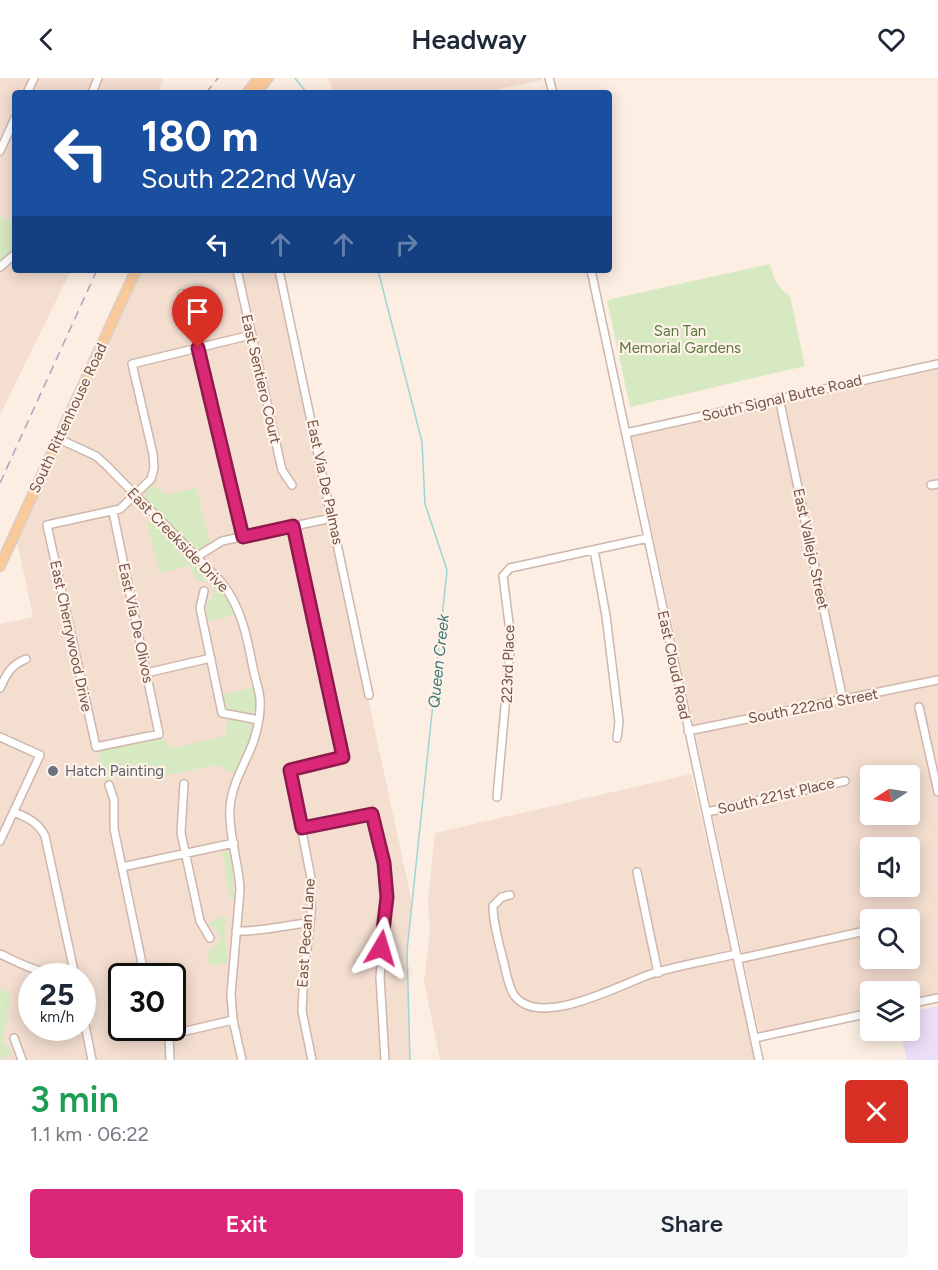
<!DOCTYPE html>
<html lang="en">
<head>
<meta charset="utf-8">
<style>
	body { margin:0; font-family:Figtree,sans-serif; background:#f6f6f7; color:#1f2937; height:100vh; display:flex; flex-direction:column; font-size:22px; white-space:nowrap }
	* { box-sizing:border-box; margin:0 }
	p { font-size:20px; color:#747a83 }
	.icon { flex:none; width:33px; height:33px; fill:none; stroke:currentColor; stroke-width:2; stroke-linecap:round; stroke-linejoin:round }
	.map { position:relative; height:982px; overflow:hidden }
	.drawer { display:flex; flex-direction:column; background:#fff; flex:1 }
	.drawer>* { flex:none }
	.banner { position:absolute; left:12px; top:12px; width:600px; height:183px; border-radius:6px; box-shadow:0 3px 15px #0003; background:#1a4fa0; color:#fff; overflow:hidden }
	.needle { width:39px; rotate:258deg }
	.buttons { position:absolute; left:860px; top:687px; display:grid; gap:12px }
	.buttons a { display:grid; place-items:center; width:60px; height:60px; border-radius:6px; background:#fff; box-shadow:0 3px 15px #0003; font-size:30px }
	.speed { position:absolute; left:18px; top:885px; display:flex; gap:12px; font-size:30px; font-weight:700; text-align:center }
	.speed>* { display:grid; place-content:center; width:78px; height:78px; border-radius:50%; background:#fff; box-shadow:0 3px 15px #0003; line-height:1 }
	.speed small { font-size:15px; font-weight:400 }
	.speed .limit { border:3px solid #111; border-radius:9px; background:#fff; color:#111 }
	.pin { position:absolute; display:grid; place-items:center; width:51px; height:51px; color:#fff; margin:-62px -26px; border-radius:50% 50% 50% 0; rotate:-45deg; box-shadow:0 0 6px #0007 }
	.pin .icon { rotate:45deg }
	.me { position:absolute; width:66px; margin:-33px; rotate:7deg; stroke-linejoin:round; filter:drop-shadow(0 0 4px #0008) }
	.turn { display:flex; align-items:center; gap:21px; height:126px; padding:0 30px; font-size:27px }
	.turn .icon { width:78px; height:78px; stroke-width:2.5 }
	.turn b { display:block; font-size:42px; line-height:51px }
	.lanes { display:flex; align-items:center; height:57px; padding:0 30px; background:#0003; justify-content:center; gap:30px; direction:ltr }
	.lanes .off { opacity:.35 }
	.round { display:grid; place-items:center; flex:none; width:63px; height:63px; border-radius:6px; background:#f6f6f7 }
	.summary { display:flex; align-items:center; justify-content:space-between; height:102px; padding:0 30px }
	h1 { font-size:36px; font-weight:600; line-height:45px; color:#1e9e55 }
	.cta { display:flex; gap:12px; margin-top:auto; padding:12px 30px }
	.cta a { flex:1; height:69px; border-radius:6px; background:#db2777; color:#fff; font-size:24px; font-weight:600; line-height:69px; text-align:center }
	.cta a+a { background:#f6f6f7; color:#1f2937 }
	header { display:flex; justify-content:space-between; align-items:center; height:78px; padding:0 30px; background:#fff; font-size:27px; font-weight:600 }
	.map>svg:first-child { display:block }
	.residential { fill:#f3ded0; fill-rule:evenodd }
	.education { fill:#ebdff8 }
	.green { fill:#d7e9c1 }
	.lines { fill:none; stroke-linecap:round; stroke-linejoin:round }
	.stream { stroke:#9dd6d6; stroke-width:1.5 }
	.minor-casing { stroke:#cfb6ac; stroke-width:10 }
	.major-casing { stroke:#d8cfcc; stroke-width:12 }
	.minor { stroke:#fff; stroke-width:7 }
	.major { stroke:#fac99a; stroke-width:9 }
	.rail { stroke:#afa1c4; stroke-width:1.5; stroke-dasharray:9 6; stroke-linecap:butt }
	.route-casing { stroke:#8e194d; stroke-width:15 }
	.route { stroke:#db2777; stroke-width:10 }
	.worship-dot { fill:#6b7280; stroke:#fff2e8; stroke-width:2 }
	.labels { text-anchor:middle; stroke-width:4.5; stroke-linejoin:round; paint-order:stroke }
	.park-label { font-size:15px; fill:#597841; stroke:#fff2e8 }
	.street-label { font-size:15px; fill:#735249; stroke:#fff2e8 }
	.worship-label { font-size:15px; fill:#5b616d; stroke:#fff2e8; text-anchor:start }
	.water-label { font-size:16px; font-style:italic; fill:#3d7778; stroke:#fff2e8 }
</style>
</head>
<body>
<header><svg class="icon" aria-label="back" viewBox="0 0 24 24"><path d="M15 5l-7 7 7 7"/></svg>Headway<svg class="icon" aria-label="heart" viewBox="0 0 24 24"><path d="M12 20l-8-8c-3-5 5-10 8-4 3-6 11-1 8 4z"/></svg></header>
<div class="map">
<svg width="938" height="982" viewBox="0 0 938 982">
	<rect width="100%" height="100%" fill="#fceee2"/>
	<!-- residential -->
	<path class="residential" d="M0 0H162L163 4 157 15H15V192H71L0 337Z
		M327 0H542V2L481 15H335Z
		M136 192H276L412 825 407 873 410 982H0V546L33 539 17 463 59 361ZM32 898H82V950H32ZM122 898H172V950H122Z
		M938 291V917L909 923V914H870V931L759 954 632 359ZM870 698H909V736H870ZM870 770H909V808H870ZM870 842H909V880H870Z
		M691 696 756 982H440L424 903 430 854 428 823 435 755Z"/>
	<!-- education -->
	<path class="education" d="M938 928V982H907L900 953 909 952V934Z"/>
	<!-- green -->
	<path class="green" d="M0 138 15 145V171L0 185Z
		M770 186C774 201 777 210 790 218L805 288 630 329 607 222Z
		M151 406 167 417 196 410 210 466 199 472 194 471 146 422 144 413Z
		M153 439 219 506 237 536 208 543 205 528 212 521 214 512C211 504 206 501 198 504L189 488 159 495 147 444Z
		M254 609 256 629 251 636C231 636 226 638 221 617Z
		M227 641 255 644 248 669 235 696 217 687 147 701 145 691 142 689C125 693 118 697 104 703L98 673 153 662 160 659 172 670 226 658Z
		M226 773 232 776 234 820 231 823 225 799 226 787 220 775Z
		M225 839 228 840 224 847 228 884 213 888 208 884 209 872 220 865 221 859 215 850 208 847 214 842Z
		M0 911 10 916 6 951 3 956V965L10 971 13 976 0 981Z"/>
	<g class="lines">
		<!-- stream -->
		<path class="stream" d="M295 0 307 15
			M378 192 422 364 425 426 447 492 407 873 410 982"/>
		<!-- minor casing -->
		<g class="minor-casing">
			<path id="minor" d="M549 0 553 15
				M27 15 34 0
				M92 15 98 0
				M0 73 15 40
				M0 189 15 176
				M237 192 282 392 292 407
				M279 192 369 617
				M591 192 759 982
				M182 216 188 227 243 459
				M779 320 843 622
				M626 355 938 286
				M59 361 96 378 106 387 222 505C242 531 247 559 253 590 255 600 259 611 260 621 261 635 258 649 254 662 246 685 231 706 230 731 228 755 239 785 240 812L231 916 233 942 242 982
				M931 407 938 406
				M113 434 159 656 96 669 47 447 120 431 151 401 154 390 153 376 132 286 251 257
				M293 448 343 679 290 692 311 800V837L304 895 302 933 312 982
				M594 472 606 538 619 644 617 660
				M198 478 222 463 332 440
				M204 513 200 530 222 635 259 642
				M146 595 211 580
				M0 610C7 595 11 587 26 581
				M919 629 938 714
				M688 653 938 602
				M0 659 40 677 0 763
				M184 706 181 755 200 843 210 860
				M109 707 114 722V751L143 890 146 898
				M497 719 511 561 503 498 510 490 648 460
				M14 734C28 740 38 744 45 758L75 898
				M707 734 845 703
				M302 750 372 736 384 785 387 819 380 899 385 982
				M122 789 234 765
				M637 794 658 895
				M510 817 502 819 493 828C493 846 499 864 503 882 506 892 508 908 514 917 539 952 621 906 651 896 679 887 708 883 736 876
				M236 853C261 854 284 847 309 845
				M0 876C28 889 42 899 74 893
				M738 881 870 852
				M909 926 938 920
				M82 932 92 982
				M166 950 169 957 170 982
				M169 957 233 942
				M14 960 22 982
				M755 960 870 935"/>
		</g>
		<!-- major casing -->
		<g class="major-casing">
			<path id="major" d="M247 15 259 0
				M256 15 268 0
				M0 488 136 192"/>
		</g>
		<!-- minor -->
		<use href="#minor" class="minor"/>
		<!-- major -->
		<use href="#major" class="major"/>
		<!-- rail -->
		<path class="rail" d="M206 15 218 0
			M0 405 97 192"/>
	</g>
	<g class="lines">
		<!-- route casing -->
		<g class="route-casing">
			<path id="route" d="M198 270 243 459 293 448 343 679 290 692 302 750 372 736 384 785 387 819 381 870"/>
		</g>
		<!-- route -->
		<use href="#route" class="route"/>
	</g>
	<!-- markers -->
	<circle class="worship-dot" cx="53" cy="693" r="6"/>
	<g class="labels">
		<!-- park labels -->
		<g class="park-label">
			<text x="680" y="258">San Tan<tspan x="680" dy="17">Memorial Gardens</tspan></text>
		</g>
		<!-- street labels -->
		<g class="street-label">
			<text transform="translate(261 301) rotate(77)" y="5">East Sentiero Court</text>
			<text transform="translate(782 320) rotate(-13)" y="5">South Signal Butte Road</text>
			<text transform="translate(68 340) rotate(-65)" y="5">South Rittenhouse Road</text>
			<text transform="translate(325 404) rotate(78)" y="5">East Via De Palmas</text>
			<text transform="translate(178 462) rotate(46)" y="5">East Creekside Drive</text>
			<text transform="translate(811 471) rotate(78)" y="5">East Vallejo Street</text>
			<text transform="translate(136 545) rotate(78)" y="5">East Via De Olivos</text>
			<text transform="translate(71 558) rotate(78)" y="5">East Cherrywood Drive</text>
			<text transform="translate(508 586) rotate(-88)" y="5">223rd Place</text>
			<text transform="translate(674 587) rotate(78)" y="5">East Cloud Road</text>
			<text transform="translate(813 628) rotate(-11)" y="5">South 222nd Street</text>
			<text transform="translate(776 718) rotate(-13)" y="5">South 221st Place</text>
			<text transform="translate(306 855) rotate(-86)" y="5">East Pecan Lane</text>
		</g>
		<!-- worship labels -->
		<g class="worship-label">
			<text x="65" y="698">Hatch Painting</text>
		</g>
		<!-- water labels -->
		<g class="water-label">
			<text transform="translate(438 583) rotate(-84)" y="6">Queen Creek</text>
		</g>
	</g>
</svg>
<div class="buttons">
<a><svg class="needle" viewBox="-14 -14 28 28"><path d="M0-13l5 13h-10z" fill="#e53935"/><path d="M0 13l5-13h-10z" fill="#747a83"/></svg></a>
<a><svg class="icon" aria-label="sound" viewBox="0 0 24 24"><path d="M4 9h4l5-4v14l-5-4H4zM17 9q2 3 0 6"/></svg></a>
<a><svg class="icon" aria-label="search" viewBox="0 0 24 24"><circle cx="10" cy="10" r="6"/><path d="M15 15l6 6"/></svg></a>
<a><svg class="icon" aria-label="layers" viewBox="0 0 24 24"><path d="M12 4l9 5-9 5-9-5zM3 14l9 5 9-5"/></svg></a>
</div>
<div class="speed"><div>25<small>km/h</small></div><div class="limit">30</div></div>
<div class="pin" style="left:198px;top:270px;background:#d93025"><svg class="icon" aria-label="arrive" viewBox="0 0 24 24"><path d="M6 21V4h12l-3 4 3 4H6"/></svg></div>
<svg class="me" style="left:381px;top:870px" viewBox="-20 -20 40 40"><path d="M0-17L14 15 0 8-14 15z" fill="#db2777" stroke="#fff" stroke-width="4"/></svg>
<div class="banner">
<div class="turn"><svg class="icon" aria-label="left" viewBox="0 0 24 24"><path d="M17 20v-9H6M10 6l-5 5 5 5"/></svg><div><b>180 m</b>South 222nd Way</div></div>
<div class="lanes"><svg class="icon" aria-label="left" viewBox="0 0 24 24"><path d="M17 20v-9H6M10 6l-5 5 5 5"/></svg><svg class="icon off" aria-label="ahead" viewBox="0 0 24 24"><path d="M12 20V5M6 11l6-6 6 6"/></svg><svg class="icon off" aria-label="ahead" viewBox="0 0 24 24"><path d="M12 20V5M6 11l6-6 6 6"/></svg><svg class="icon off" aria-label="right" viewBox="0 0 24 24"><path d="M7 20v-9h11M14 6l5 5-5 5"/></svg></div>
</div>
</div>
<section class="drawer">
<div class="summary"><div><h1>3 min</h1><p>1.1 km · 06:22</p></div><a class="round" style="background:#d93025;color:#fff"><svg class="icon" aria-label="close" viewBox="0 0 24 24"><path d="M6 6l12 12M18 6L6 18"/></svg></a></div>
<div class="cta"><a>Exit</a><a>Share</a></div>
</section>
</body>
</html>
